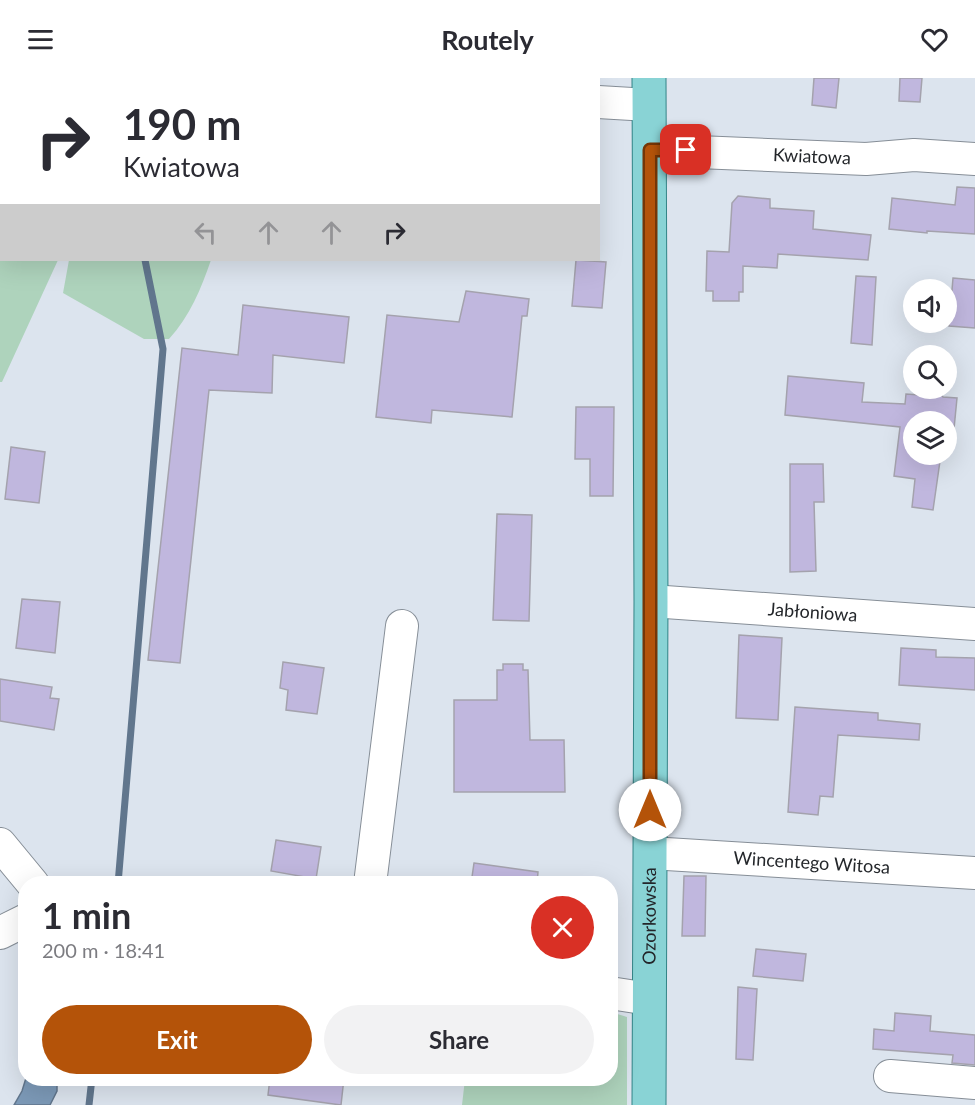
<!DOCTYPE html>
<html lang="en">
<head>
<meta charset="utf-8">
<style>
	body { margin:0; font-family:Lato,sans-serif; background:#f2f2f3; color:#2b2b33; height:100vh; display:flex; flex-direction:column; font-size:22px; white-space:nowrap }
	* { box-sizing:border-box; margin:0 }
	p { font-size:20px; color:#7c7c81 }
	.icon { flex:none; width:33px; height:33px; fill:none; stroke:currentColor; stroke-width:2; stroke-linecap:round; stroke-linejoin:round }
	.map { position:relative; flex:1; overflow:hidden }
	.details { position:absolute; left:18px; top:798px; width:600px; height:210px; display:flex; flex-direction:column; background:#fff; border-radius:24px; box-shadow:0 6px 24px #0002 }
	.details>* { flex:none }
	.top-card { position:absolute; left:0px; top:0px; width:600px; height:183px; box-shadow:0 6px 24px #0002; background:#fff; color:#2b2b33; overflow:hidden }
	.tools { position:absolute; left:903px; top:201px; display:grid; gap:12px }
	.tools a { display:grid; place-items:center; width:54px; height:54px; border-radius:50%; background:#fff; box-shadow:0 6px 24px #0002; font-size:30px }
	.pin { position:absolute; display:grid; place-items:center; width:51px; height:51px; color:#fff; margin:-26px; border-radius:12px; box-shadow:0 3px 9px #0006 }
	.me { position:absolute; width:66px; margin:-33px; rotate:0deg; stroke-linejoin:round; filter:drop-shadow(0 0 4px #0008) }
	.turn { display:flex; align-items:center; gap:21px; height:126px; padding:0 24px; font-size:27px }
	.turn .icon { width:78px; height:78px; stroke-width:2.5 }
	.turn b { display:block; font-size:42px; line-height:51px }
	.lanes { display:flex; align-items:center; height:57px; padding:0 24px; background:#0003; justify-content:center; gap:30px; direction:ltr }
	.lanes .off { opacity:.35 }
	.round { display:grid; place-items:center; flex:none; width:63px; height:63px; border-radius:32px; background:#f2f2f3 }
	.summary { display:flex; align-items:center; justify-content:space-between; height:102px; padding:0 24px }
	h1 { font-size:36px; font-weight:700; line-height:45px }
	.cta { display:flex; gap:12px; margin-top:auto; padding:12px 24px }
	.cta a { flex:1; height:69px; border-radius:36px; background:#b45309; color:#fff; font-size:24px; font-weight:700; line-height:69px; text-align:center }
	.cta a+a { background:#f2f2f3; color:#2b2b33 }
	header { display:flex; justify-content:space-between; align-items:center; height:78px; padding:0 24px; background:#fff; font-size:27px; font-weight:700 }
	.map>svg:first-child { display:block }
	.green { fill:#aed3bc }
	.water { fill:#7c99b7; stroke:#61768d; stroke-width:1.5 }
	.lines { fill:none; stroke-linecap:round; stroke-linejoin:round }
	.stream { stroke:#61768d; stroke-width:7 }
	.building { fill:#c0b7de; stroke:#a4a2ad; stroke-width:1.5 }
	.minor-casing { stroke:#868e97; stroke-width:34 }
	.major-casing { stroke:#338487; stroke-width:35 }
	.minor { stroke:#fff; stroke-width:32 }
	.major { stroke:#89d3d5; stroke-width:33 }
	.route-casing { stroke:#753606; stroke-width:15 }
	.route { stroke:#b45309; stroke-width:10 }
	.labels { text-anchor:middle; stroke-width:4.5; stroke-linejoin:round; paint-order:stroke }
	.street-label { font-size:18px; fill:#23262a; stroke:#e9f1fb }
</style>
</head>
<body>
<header><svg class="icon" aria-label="menu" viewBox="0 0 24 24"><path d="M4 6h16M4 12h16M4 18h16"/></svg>Routely<svg class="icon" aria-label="heart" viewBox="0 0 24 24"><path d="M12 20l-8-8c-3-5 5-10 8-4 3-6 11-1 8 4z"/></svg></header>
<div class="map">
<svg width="975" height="1027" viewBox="0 0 975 1027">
	<rect width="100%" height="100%" fill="#dce4ee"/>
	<!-- green -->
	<path class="green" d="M0 0H135L2 2V182H58L2 304H0Z
		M69 182H211C201 211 190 238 169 261H144L63 215Z
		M611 934 627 939V1027H462L465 1001 610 1000Z"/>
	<!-- water -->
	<path class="water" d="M26 1000 57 1001V1013L50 1027H14L22 1013Z"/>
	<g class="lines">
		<!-- stream -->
		<path class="stream" d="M153 2V0
			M118 806 163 271 145 182
			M89 1027 92 1000"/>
	</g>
	<!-- building -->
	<path class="building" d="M814 0H839L836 30 812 27Z
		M900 0H922L920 24 899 23Z
		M957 109 975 110V156L927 153V155L889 151 892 120 955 127Z
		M738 118 770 121V130L814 133 813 151 871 157 868 182 778 176 777 190 743 188V214H739V223H713V213H706L707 173 729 174 732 125Z
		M576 182 606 184 602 230 572 228Z
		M856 198 876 199 872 267 851 265Z
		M953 200 975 202V250L949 248Z
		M466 213 529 221 527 238H522L512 339 432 332 431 345 376 339 387 237 459 244Z
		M243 227 349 239 344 285 273 277 272 315 209 312 180 585 148 582 182 270 238 277Z
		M788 298 864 305 862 324 905 326 906 316 920 317 923 314 940 315 943 319 957 320 953 361H946V344H914V376H941L933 432 912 429 915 401 894 398 900 349 785 337Z
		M576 329H614L613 418H590V381H575Z
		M11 369 45 374 39 425 5 421Z
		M790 386H823L824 424H814L816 493 790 494Z
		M497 436 532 437 529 543 493 542Z
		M22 521 60 524 55 575 16 570Z
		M739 557 782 560 778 642 736 640Z
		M901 570 936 572V579L975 580V612L899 607Z
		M283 584 324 590 317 636 286 632 288 612 280 610Z
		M503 586H523V592H528L530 662H564L565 714H454V622H497V592H503Z
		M0 601 52 609 50 620 59 621 54 652 0 643Z
		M795 629 878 635V642L920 646 919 662 838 657 833 719 820 718 818 737 788 734Z
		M276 762 321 769 316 801 271 793Z
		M474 785 538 794 537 806H471Z
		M684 798H706L705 858H682Z
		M756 871 806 876 803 903 753 898Z
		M738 909 757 911 753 982 736 981Z
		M895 935 931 938 930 953 975 957V987L952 985 953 977 873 971 874 951 894 953Z
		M270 1000H344L341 1027 268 1017Z"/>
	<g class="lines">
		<!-- minor casing -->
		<g class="minor-casing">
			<g id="minor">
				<path d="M598 24 649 27"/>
				<path id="s1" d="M650 72 866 81 914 77 975 81"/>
				<path id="s2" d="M651 523 975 546"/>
				<path d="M0 766 33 806"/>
				<path id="s3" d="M650 775 975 795"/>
				<path d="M370 806 402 548"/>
				<path d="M0 855 26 842"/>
				<path d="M610 915 649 921"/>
				<path d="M890 998 975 1005"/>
			</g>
		</g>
		<!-- major casing -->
		<g class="major-casing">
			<g id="major">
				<path id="s4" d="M649 1027 651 523 649 0"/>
			</g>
		</g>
		<!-- minor -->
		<use href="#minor" class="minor"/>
		<!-- major -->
		<use href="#major" class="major"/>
	</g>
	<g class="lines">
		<!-- route casing -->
		<g class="route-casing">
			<path id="route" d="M650 732V72H686"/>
		</g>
		<!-- route -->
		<use href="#route" class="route"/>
	</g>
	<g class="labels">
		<!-- street labels -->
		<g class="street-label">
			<text dy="6" stroke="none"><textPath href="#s1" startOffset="162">Kwiatowa</textPath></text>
			<text dy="6" stroke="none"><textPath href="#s2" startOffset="162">Jabłoniowa</textPath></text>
			<text dy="6" stroke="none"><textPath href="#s3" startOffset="162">Wincentego Witosa</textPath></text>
			<text dy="6" stroke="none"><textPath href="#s4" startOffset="189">Ozorkowska</textPath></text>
		</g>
	</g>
</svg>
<div class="tools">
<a><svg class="icon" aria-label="sound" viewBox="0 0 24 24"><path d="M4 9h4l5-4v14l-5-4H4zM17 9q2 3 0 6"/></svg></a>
<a><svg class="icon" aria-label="search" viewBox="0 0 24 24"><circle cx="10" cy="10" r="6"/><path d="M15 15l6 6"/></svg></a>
<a><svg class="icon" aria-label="layers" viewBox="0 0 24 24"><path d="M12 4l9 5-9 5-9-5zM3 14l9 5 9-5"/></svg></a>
</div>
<div class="pin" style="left:686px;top:72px;background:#d93025"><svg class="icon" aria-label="arrive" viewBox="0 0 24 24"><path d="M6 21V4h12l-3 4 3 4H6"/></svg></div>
<svg class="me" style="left:650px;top:732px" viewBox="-20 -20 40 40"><circle r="19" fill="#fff"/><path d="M0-13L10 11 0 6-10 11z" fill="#b45309"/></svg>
<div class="top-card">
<div class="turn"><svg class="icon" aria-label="right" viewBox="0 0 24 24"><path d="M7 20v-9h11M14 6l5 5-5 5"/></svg><div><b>190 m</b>Kwiatowa</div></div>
<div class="lanes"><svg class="icon off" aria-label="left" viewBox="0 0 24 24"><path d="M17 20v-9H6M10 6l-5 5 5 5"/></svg><svg class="icon off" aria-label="ahead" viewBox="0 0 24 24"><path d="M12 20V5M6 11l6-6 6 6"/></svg><svg class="icon off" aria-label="ahead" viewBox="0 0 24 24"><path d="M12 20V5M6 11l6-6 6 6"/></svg><svg class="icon" aria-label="right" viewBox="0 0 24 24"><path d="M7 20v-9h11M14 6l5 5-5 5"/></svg></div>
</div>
<section class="details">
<div class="summary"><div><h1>1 min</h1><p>200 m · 18:41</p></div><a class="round" style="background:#d93025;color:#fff"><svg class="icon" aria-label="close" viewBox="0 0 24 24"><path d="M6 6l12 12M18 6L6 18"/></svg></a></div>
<div class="cta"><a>Exit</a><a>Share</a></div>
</section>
</div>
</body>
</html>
